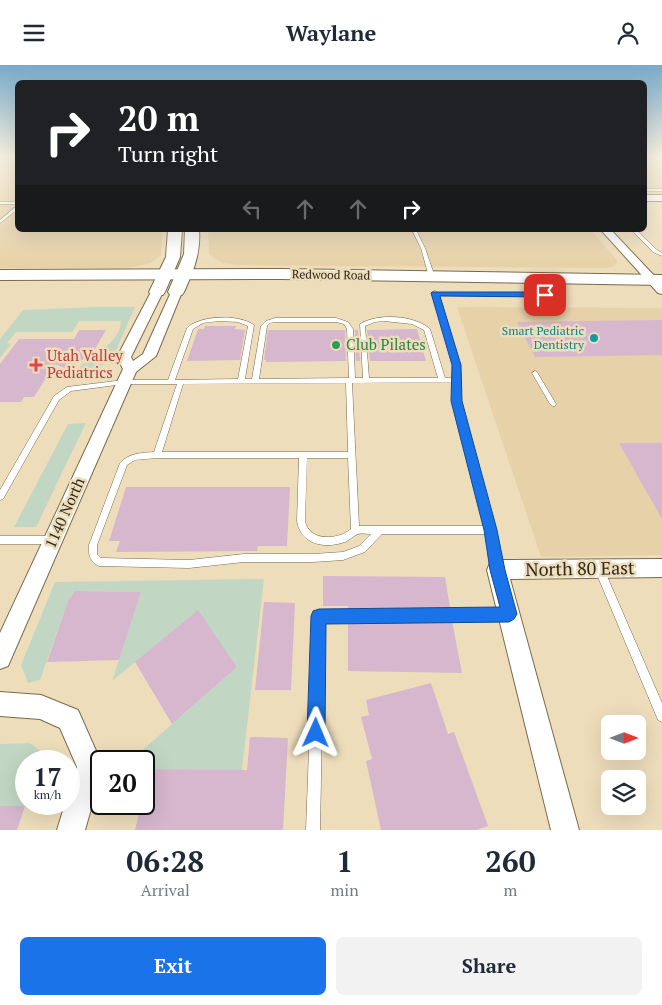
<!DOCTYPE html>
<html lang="en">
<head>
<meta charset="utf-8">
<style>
	body { margin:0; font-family:"PT Serif",serif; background:#f2f2f3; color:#1f2937; height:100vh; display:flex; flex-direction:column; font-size:19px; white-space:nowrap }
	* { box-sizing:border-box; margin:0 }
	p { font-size:16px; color:#747a83 }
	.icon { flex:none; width:28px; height:28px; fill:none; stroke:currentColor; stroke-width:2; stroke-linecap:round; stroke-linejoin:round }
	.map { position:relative; height:765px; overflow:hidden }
	.sheet { display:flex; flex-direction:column; background:#fff; flex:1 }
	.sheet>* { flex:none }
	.top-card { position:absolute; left:15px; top:15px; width:632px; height:152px; border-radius:8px; box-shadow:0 5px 20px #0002; background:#202124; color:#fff; overflow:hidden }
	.needle { width:32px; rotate:90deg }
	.controls { position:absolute; left:601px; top:650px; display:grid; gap:10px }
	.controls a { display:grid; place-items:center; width:45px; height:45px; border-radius:8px; background:#fff; box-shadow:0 5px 20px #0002; font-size:25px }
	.speed { position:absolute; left:15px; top:685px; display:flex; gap:10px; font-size:25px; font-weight:700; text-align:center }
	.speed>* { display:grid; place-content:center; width:65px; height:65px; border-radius:50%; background:#fff; box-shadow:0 5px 20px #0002; line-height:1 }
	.speed small { font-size:12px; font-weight:400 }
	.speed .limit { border:2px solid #111; border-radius:8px; background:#fff; color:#111 }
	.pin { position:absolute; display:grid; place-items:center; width:42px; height:42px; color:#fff; margin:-21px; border-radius:10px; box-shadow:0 2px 8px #0006 }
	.me { position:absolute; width:55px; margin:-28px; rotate:1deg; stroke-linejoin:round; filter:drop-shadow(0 0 4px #0008) }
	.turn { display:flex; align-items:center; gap:18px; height:105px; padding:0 20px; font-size:22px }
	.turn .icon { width:65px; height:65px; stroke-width:2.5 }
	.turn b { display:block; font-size:35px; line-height:42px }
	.lanes { display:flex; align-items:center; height:48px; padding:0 20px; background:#0003; justify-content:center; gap:25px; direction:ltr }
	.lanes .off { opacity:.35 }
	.eta { display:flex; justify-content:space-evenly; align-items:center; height:85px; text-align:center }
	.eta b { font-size:30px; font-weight:600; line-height:35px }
	.button { display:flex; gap:10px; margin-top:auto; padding:10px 20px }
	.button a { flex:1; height:58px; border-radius:8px; background:#1a73e8; color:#fff; font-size:20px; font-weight:600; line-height:58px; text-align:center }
	.button a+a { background:#f2f2f3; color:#1f2937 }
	header { display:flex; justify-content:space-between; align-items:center; height:65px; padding:0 20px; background:#fff; font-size:22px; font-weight:600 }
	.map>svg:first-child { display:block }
	.built { fill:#e6d1a9 }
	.green { fill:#c1d7c3 }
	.building { fill:#d6b7ce }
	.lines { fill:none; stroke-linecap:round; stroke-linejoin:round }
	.lane-casing { stroke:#7a6a4c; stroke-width:1 }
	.street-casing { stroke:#7a6a4c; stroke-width:2 }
	.secondary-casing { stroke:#7a6a4c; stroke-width:2 }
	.primary-casing { stroke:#7a6a4c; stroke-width:2 }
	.lane { fill:#fff; fill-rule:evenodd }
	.street { fill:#fff; fill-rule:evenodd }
	.secondary { fill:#fff; fill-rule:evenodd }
	.primary { fill:#fff; fill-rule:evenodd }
	.route { fill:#1a73e8; stroke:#114b97 }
	.culture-dot { fill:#0f9aa8; stroke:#edb; stroke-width:2 }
	.leisure-dot { fill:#2e9e5b; stroke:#edb; stroke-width:2 }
	.health-dot { fill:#e0444e; stroke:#edb; stroke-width:2 }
	.labels { text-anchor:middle; stroke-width:5; stroke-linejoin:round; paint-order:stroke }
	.far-street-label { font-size:12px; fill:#2e271a; stroke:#edb }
	.far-culture-label { font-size:12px; fill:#0d838f; stroke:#edb; text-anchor:end }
	.leisure-label { font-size:15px; fill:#27864d; stroke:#edb; text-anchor:start }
	.health-label { font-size:15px; fill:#be3a42; stroke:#edb; text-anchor:start }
	.street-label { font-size:15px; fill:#2e271a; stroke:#edb }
	.near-street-label { font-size:18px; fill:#2e271a; stroke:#edb }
</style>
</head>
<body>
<header><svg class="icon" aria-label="menu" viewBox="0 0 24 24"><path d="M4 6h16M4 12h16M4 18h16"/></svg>Waylane<svg class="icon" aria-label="person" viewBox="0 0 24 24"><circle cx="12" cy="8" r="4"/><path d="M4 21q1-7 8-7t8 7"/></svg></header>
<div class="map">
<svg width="662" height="765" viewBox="0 0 662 765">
	<rect width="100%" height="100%" fill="#edb"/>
	<!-- built -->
	<path class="built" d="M0 92H17L18 165H162L161 190 151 198 130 203H0Z
		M645 92H662V130H645Z
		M208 165H591L616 194 617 198 613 202 603 203 238 200 223 198 212 192 209 189Z
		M457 242 662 243V490L541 492Z"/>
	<!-- green -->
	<path class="green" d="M98 242H135L113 292 87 311 75 308C89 288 120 281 121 256H79L72 267H16L7 278 11 279 0 293V274L23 245Z
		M86 358 36 462H14L68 359Z
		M264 514 235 765H224L232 705 144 704V696H130L237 602 198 546 112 616 141 527 75 526 68 536 40 615 28 618 21 600 55 517Z
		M30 678 53 696H26V739H54V742L0 741V679Z"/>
	<!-- building -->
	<path class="building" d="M662 255V290L535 292 517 257Z
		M205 261H236L235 264 245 265 240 295 187 296 198 264H204Z
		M417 264 426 296H370L367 265Z
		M79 265H106L92 289 67 304 55 299 34 332H24L21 337H0V299L19 274H74Z
		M268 265H345L346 296 266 297V295H264Z
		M355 265H358L360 296H356Z
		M619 378H662V454Z
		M126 422H290L287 481H258L257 486 116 487 120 476H109Z
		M323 511 445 512 450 543 348 544V541H323Z
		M75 526 141 527 119 595 47 597 68 536Z
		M264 537 295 538 291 625H255Z
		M198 545 237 602 172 659 135 597Z
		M452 556 462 608 348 606V558Z
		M431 618 448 669 454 667 488 761 476 765H381L366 696 372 694 361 652 369 650 366 635Z
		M250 672 288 673 283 765H135L141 739H144V726L149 704 247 705Z
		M0 741H25L17 765H0Z"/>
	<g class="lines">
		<!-- lane casing -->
		<g class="lane-casing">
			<path id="lane" d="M645 124H662V126H645Z
				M0 137H18V139H0Z
				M18 140V144L0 158V155Z
				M412 165H416L425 183 435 212 434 213 429 212 421 183Z
				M632 165H636L657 185 662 188V191L653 187Z
				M435 226 438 228 459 300 460 336 495 465 502 505 500 508 497 509 494 508 492 505 487 469H382L365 487 343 495 313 497H244L189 503 99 501C90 497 88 489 89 480L120 398C129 388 141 388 154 387L177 319H124L71 326 59 335 3 434 0 435V425L54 331 67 322 124 315H168L187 263C200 250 239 249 254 260L245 314H252L261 261 266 256 275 253H336L348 257 353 264 355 313H363L360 259C378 248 414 250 430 264L445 313H453V300L432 228ZM219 256 238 257 248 261 238 314 175 315 193 264 203 258ZM384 256 412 259 424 265 438 313H369L365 261 375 257ZM275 257H336L344 259 347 264 349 313 259 314 267 261 270 258ZM453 317 454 336 486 461H359L352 318ZM346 318 348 387H162L183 319ZM157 393H299L297 456C301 480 325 484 345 477 350 475 354 470 358 469 362 468 367 469 371 469L359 481 343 487 313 489H244L189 495 101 493 97 489V480L127 400 135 395ZM307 393H348L351 464C338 475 309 477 305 456Z
				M535 306 537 307 556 339 555 341H553L550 339 532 308Z
				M0 471H53L56 472 57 475 56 478 53 479H0Z
				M600 501 603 502 662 638V657L658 655 595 505 597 502Z
				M508 544 512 545 513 549 512 553 508 554 324 556 320 765H306L314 551 315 547 319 546Z"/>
		</g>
		<!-- street casing -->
		<g class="street-casing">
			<path id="street" d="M645 130H662V136H645Z
				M601 165H611L662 219V229L658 228Z
				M157 224 163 227 131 292 133 296 143 289 172 225H180L182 227 156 291 136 307 8 601 0 604V568L123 304 117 292 151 227Z
				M662 494V512L510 514 579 765H551L487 505 490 498 497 495Z
				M0 627 41 630 78 645 101 697V709L85 765H57L65 739H69V728L77 702 60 663 40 654 0 651Z"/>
		</g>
		<!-- secondary casing -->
		<g class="secondary-casing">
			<path id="secondary" d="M168 165H182L180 192 165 227 163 230H151L149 227 166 192Z
				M185 165H199C201 188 193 207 184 227L182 230H170L168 227 184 189Z"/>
		</g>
		<!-- primary casing -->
		<g class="primary-casing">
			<path id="primary" d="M281 204 662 210V220L281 214 0 215V205Z"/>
		</g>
		<!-- lane -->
		<use href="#lane" class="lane"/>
		<!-- street -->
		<use href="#street" class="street"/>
		<!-- secondary -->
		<use href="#secondary" class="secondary"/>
		<!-- primary -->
		<use href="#primary" class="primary"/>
	</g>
	<!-- sky -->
	<linearGradient id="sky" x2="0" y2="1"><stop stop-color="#78aaca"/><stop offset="0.46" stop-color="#f7f0e0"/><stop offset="1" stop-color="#f7f0e0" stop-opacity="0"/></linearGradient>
	<rect width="662" height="199" fill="url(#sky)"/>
	<!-- route -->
	<path class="route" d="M432 227H545L549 230 545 232 440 231 461 300 462 336 497 465 505 505 517 549 514 554 509 557 326 559 325 668 322 674 316 677 310 674 307 668 311 551 313 546 319 544 500 542 490 505 484 465 451 336 452 300 431 228Z"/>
	<!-- markers -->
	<circle class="culture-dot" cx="594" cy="273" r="5"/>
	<circle class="leisure-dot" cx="336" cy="280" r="5"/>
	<path class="health-dot" d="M33.5 292.5h5v5h5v5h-5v5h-5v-5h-5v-5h5z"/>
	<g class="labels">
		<!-- far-street labels -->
		<g class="far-street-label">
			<text transform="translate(331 210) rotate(1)" y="4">Redwood Road</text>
		</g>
		<!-- far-culture labels -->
		<g class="far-culture-label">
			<text x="584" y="270">Smart Pediatric<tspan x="584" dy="14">Dentistry</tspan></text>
		</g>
		<!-- leisure labels -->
		<g class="leisure-label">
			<text x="346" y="285">Club Pilates</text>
		</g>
		<!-- health labels -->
		<g class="health-label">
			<text x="47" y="296">Utah Valley<tspan x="47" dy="17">Pediatrics</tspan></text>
		</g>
		<!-- street labels -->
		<g class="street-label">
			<text transform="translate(65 448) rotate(-66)" y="5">1140 North</text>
		</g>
		<!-- near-street labels -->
		<g class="near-street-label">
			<text transform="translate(580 504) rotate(-1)" y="6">North 80 East</text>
		</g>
	</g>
</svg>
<div class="controls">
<a><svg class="needle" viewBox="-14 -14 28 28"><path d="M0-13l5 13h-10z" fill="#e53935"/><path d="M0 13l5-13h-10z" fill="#747a83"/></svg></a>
<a><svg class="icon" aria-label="layers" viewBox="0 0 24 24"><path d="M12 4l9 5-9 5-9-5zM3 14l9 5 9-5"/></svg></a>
</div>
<div class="speed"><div>17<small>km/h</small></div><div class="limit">20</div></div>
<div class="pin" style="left:545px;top:230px;background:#d93025"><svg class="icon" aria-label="arrive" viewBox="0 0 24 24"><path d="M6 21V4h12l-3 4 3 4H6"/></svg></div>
<svg class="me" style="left:316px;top:668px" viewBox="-20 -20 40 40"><path d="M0-17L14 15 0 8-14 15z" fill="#1a73e8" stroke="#fff" stroke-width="4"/></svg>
<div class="top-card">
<div class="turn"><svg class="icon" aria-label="right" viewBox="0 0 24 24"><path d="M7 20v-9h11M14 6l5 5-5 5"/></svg><div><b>20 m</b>Turn right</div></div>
<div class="lanes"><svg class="icon off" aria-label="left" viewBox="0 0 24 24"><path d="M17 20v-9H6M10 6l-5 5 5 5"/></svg><svg class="icon off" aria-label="ahead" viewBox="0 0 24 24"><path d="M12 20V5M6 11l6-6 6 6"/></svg><svg class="icon off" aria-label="ahead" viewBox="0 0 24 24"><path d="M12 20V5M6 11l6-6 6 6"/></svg><svg class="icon" aria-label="right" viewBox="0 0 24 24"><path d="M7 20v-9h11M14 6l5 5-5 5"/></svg></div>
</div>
</div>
<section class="sheet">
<div class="eta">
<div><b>06:28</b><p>Arrival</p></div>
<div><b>1</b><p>min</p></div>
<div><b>260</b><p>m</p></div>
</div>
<div class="button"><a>Exit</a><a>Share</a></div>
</section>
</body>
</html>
